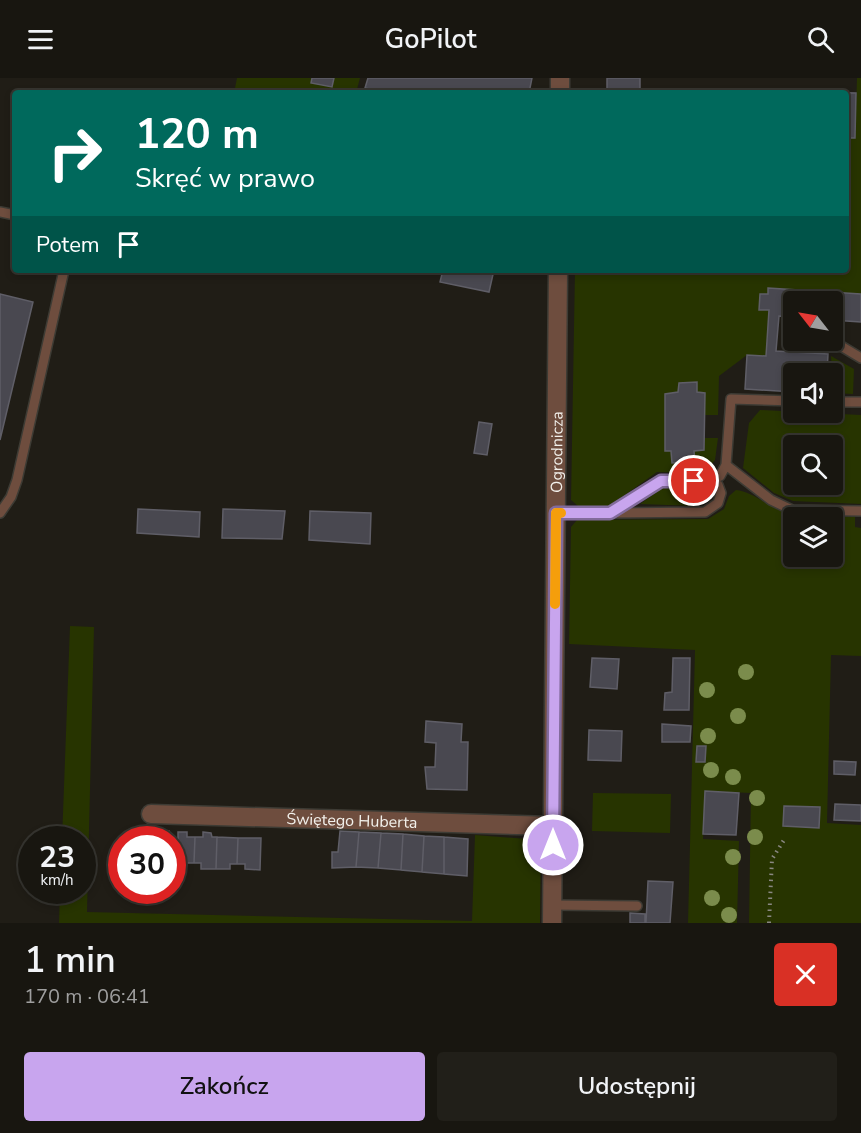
<!DOCTYPE html>
<html lang="pl">
<head>
<meta charset="utf-8">
<style>
	body { margin:0; font-family:"Nunito Sans",sans-serif; background:#211f19; color:#f1f3f6; height:100vh; display:flex; flex-direction:column; font-size:22px; white-space:nowrap }
	* { box-sizing:border-box; margin:0 }
	p { font-size:20px; color:#9f9f9f }
	.icon { flex:none; width:33px; height:33px; fill:none; stroke:currentColor; stroke-width:2; stroke-linecap:round; stroke-linejoin:round }
	.map { position:relative; height:845px; overflow:hidden }
	.details { display:flex; flex-direction:column; background:#181610; flex:1 }
	.details>* { flex:none }
	.top-card { position:absolute; left:12px; top:12px; width:837px; height:183px; border-radius:6px; box-shadow:0 3px 9px #0003,0 0 0 2px #363530; background:#00695c; color:#fff; overflow:hidden }
	.needle { width:39px; rotate:301deg }
	.controls { position:absolute; left:783px; top:213px; display:grid; gap:12px }
	.controls a { display:grid; place-items:center; width:60px; height:60px; border-radius:6px; background:#181610; box-shadow:0 3px 9px #0003,0 0 0 2px #363530; font-size:30px }
	.speed { position:absolute; left:18px; top:748px; display:flex; gap:12px; font-size:30px; font-weight:700; text-align:center }
	.speed>* { display:grid; place-content:center; width:78px; height:78px; border-radius:50%; background:#181610; box-shadow:0 3px 9px #0003,0 0 0 2px #363530; line-height:1 }
	.speed small { font-size:15px; font-weight:400 }
	.speed .limit { border:9px solid #d22; background:#fff; color:#111 }
	.pin { position:absolute; display:grid; place-items:center; width:51px; height:51px; color:#fff; margin:-26px; border:3px solid #fff; border-radius:50%; box-shadow:0 2px 6px #0007 }
	.me { position:absolute; width:66px; margin:-33px; rotate:0deg; stroke-linejoin:round; filter:drop-shadow(0 0 4px #0008) }
	.turn { display:flex; align-items:center; gap:21px; height:126px; padding:0 24px; font-size:27px }
	.turn .icon { width:78px; height:78px; stroke-width:2.5 }
	.turn b { display:block; font-size:42px; line-height:51px }
	.then { display:flex; align-items:center; height:57px; padding:0 24px; background:#0003; gap:12px; font-size:22px }
	.round { display:grid; place-items:center; flex:none; width:63px; height:63px; border-radius:6px; background:#211f19 }
	.summary { display:flex; align-items:center; justify-content:space-between; height:102px; padding:0 24px }
	h1 { font-size:36px; font-weight:600; line-height:45px }
	.button { display:flex; gap:12px; margin-top:auto; padding:12px 24px }
	.button a { flex:1; height:69px; border-radius:6px; background:#c8a5ee; color:#111; font-size:24px; font-weight:600; line-height:69px; text-align:center }
	.button a+a { background:#211f19; color:#f1f3f6 }
	header { display:flex; justify-content:space-between; align-items:center; height:78px; padding:0 24px; background:#181610; font-size:27px; font-weight:600 }
	.map>svg:first-child { display:block }
	.green { fill:#273400; fill-rule:evenodd }
	.building { fill:#494850; stroke:#5f5e67; stroke-width:1.5 }
	.lines { fill:none; stroke-linecap:round; stroke-linejoin:round }
	.service-casing { stroke:#3d3b34; stroke-width:12 }
	.minor-casing { stroke:#3d3b34; stroke-width:21 }
	.path { stroke:#8a8882; stroke-width:4; stroke-dasharray:1.5 4.5; stroke-linecap:butt }
	.service { stroke:#6e4d3e; stroke-width:9 }
	.minor { stroke:#6e4d3e; stroke-width:18 }
	.tree { fill:#7b8c4c }
	.route-casing { stroke:#826b9b; stroke-width:15 }
	.route { stroke:#c8a5ee; stroke-width:10 }
	.slow { stroke:#f59e0b; stroke-width:10 }
	.labels { text-anchor:middle; stroke-width:6; stroke-linejoin:round; paint-order:stroke }
	.street-label { font-size:16px; fill:#f2f0eb; stroke:#16140d }
</style>
</head>
<body>
<header><svg class="icon" aria-label="menu" viewBox="0 0 24 24"><path d="M4 6h16M4 12h16M4 18h16"/></svg>GoPilot<svg class="icon" aria-label="search" viewBox="0 0 24 24"><circle cx="10" cy="10" r="6"/><path d="M15 15l6 6"/></svg></header>
<div class="map">
<svg width="861" height="845" viewBox="0 0 861 845">
	<rect width="100%" height="100%" fill="#201d16"/>
	<!-- green -->
	<path class="green" d="M237 0H360L356 15H234Z
		M857 0H861V216L768 210V216H760L759 231 769 232 766 278 747 277 719 298 718 337H705V315L697 314V304L679 305 678 314 665 316V373H671L672 385 695 384 694 373 704 372 705 360H718L715 382 707 392 696 395 657 394 608 429 578 428 571 422 575 192H846V60H855Z
		M831 278 854 291 853 316 833 315Z
		M760 332 861 337V426L793 423 774 415 743 390 749 345ZM794 368H832V406H794Z
		M664 409 697 410 702 412 704 419 701 424 695 428 640 426Z
		M736 412C754 414 770 430 788 436 802 441 838 438 855 439V449L861 450V578L831 577 827 745 861 747V845H749L751 715 705 713 703 761 739 763 737 845H688L695 572 569 566 571 449 577 442 708 441 724 431 729 418ZM794 440H832V478H794ZM784 728 820 730 819 750 783 748Z
		M70 548 94 549 87 834 472 843 475 757 541 762 540 845H59L60 813H82V762H62Z
		M593 715 671 716 670 755 592 753Z"/>
	<!-- building -->
	<path class="building" d="M312 0H334L332 9 311 5Z
		M368 0H532L529 15H387L365 10Z
		M607 0H640V15H607Z
		M680 11 856 15 855 60H846V15H680Z
		M443 192H494L489 214 440 204Z
		M768 210 861 216V244L832 242V224H794V244L793 239 779 238 776 273 828 276 827 296H794V314L745 311 747 277 766 278 769 232H759L760 216H768Z
		M0 216 33 224 0 362Z
		M697 304V314L705 315 704 372 694 373 695 384 672 385 671 373H665V316L678 314 679 305Z
		M479 344 492 346 487 377 474 375Z
		M138 431 200 434 199 459 137 455Z
		M223 431 285 433 282 461 222 460Z
		M310 433 371 435 370 466 309 462Z
		M592 580 619 581 617 611 590 609Z
		M673 580H690L689 632H664L665 615 672 614Z
		M426 643 462 646 461 664H468L467 712 427 711 425 689H435L436 665 425 664Z
		M662 646 691 648 690 664H662Z
		M589 652 622 653 621 683 588 682Z
		M697 668H706L705 684H696Z
		M834 683 856 684 855 697 834 696Z
		M705 713 739 715 736 757 703 756Z
		M835 726 861 727V743L834 742Z
		M784 728 820 729 819 750 783 748Z
		M159 753H169L168 760 173 761 172 784V762H151V758H159Z
		M340 753 359 754 356 789 332 790V774H338Z
		M178 754H187V759H195L194 785H187L186 790H173V761H178Z
		M203 754 211 755 212 759H217L216 791H201V785H194L195 759H203Z
		M359 754 381 755 378 790 356 789Z
		M381 755 403 756 401 792 378 790Z
		M403 756 424 758 422 794 401 792Z
		M424 758 444 759V796L422 794Z
		M217 759 238 760 237 786H230V791H216Z
		M444 759 468 761 467 798 444 796Z
		M238 760H261L260 792 245 791V786H237Z
		M648 803 673 804 670 845H646Z
		M630 835 645 836V845H630Z"/>
	<g class="lines">
		<!-- service casing -->
		<g class="service-casing">
			<path id="service" d="M0 134 15 137
				M831 262 861 280
				M832 324H861
				M726 387 771 422 792 432 861 433
				M0 435 11 419 17 402 64 192
				M556 435H610L661 403H711L720 398 726 387 731 321 794 323
				M612 435 705 434 718 425 721 415 718 407 711 403
				M552 827 637 828"/>
		</g>
		<!-- minor casing -->
		<g class="minor-casing">
			<g id="minor">
				<path d="M560 15V0"/>
				<path id="s1" d="M151 736 553 748"/>
				<path id="s2" d="M552 845 558 192"/>
			</g>
		</g>
		<!-- path -->
		<path class="path" d="M769 845 772 781 784 762"/>
		<!-- service -->
		<use href="#service" class="service"/>
		<!-- minor -->
		<use href="#minor" class="minor"/>
	</g>
	<!-- trees -->
	<g class="tree">
		<circle cx="746" cy="594" r="8"/>
		<circle cx="707" cy="612" r="8"/>
		<circle cx="738" cy="638" r="8"/>
		<circle cx="708" cy="658" r="8"/>
		<circle cx="711" cy="692" r="8"/>
		<circle cx="733" cy="699" r="8"/>
		<circle cx="757" cy="720" r="8"/>
		<circle cx="755" cy="759" r="8"/>
		<circle cx="733" cy="779" r="8"/>
		<circle cx="712" cy="820" r="8"/>
		<circle cx="729" cy="837" r="8"/>
	</g>
	<g class="lines">
		<!-- route casing -->
		<g class="route-casing">
			<path id="route" d="M553 767 556 435H610L661 403H694"/>
		</g>
		<!-- route -->
		<use href="#route" class="route"/>
		<!-- slow -->
		<path class="slow" d="M555 526 556 435H561"/>
	</g>
	<g class="labels">
		<!-- street labels -->
		<g class="street-label">
			<text dy="6" stroke="none"><textPath href="#s2" startOffset="471">Ogrodnicza</textPath></text>
			<text dy="6" stroke="none"><textPath href="#s1" startOffset="201">Świętego Huberta</textPath></text>
		</g>
	</g>
</svg>
<div class="controls">
<a><svg class="needle" viewBox="-14 -14 28 28"><path d="M0-13l5 13h-10z" fill="#e53935"/><path d="M0 13l5-13h-10z" fill="#9f9f9f"/></svg></a>
<a><svg class="icon" aria-label="sound" viewBox="0 0 24 24"><path d="M4 9h4l5-4v14l-5-4H4zM17 9q2 3 0 6"/></svg></a>
<a><svg class="icon" aria-label="search" viewBox="0 0 24 24"><circle cx="10" cy="10" r="6"/><path d="M15 15l6 6"/></svg></a>
<a><svg class="icon" aria-label="layers" viewBox="0 0 24 24"><path d="M12 4l9 5-9 5-9-5zM3 14l9 5 9-5"/></svg></a>
</div>
<div class="speed"><div>23<small>km/h</small></div><div class="limit">30</div></div>
<div class="pin" style="left:694px;top:403px;background:#d93025"><svg class="icon" aria-label="arrive" viewBox="0 0 24 24"><path d="M6 21V4h12l-3 4 3 4H6"/></svg></div>
<svg class="me" style="left:553px;top:767px" viewBox="-20 -20 40 40"><circle r="17" fill="#c8a5ee" stroke="#fff" stroke-width="3"/><path d="M0-11L8 9 0 5-8 9z" fill="#fff"/></svg>
<div class="top-card">
<div class="turn"><svg class="icon" aria-label="right" viewBox="0 0 24 24"><path d="M7 20v-9h11M14 6l5 5-5 5"/></svg><div><b>120 m</b>Skręć w prawo</div></div>
<div class="then">Potem<svg class="icon" aria-label="arrive" viewBox="0 0 24 24"><path d="M6 21V4h12l-3 4 3 4H6"/></svg></div>
</div>
</div>
<section class="details">
<div class="summary"><div><h1>1 min</h1><p>170 m · 06:41</p></div><a class="round" style="background:#d93025;color:#fff"><svg class="icon" aria-label="close" viewBox="0 0 24 24"><path d="M6 6l12 12M18 6L6 18"/></svg></a></div>
<div class="button"><a>Zakończ</a><a>Udostępnij</a></div>
</section>
</body>
</html>
